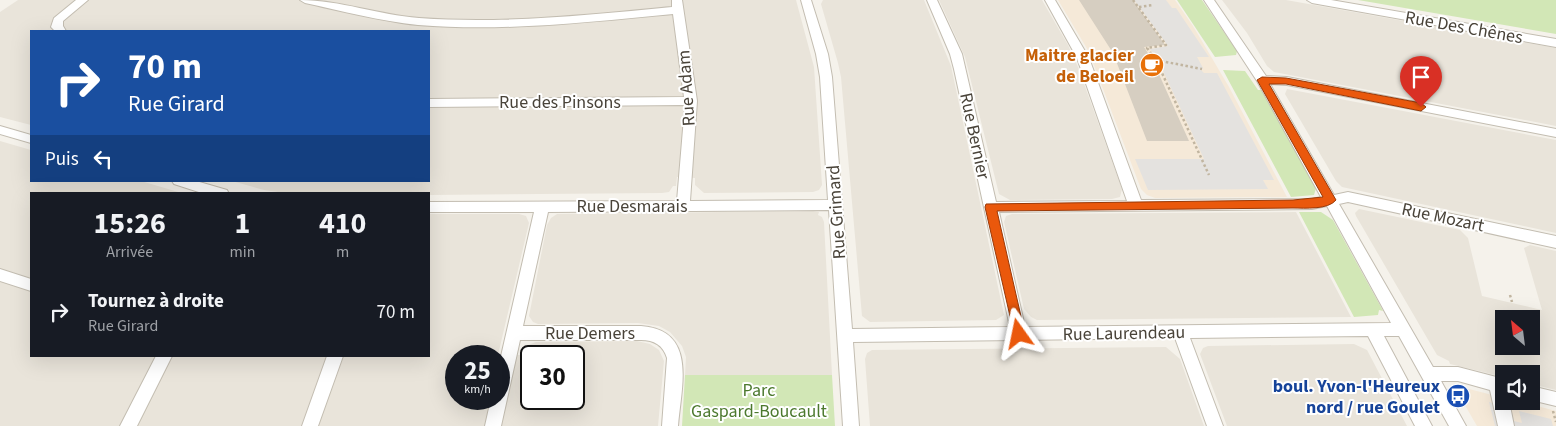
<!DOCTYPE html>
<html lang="fr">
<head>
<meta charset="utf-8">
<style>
	body { margin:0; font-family:"Source Sans 3",sans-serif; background:#20242c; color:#f1f3f6; height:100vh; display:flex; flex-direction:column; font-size:19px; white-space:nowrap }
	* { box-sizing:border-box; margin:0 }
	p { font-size:16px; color:#9ea1a6 }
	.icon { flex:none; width:28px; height:28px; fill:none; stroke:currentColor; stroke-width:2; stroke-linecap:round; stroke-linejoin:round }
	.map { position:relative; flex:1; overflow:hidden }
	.panel { position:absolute; left:30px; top:192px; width:400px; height:165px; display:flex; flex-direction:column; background:#171b24; border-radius:0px; box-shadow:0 5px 20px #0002 }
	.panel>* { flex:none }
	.guide { position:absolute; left:30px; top:30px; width:400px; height:152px; border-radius:0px; box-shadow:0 5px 20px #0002; background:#1a4fa0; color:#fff; overflow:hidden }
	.needle { width:32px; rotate:332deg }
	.fabs { position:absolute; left:1495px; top:310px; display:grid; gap:10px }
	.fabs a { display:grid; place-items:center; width:45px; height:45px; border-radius:0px; background:#171b24; box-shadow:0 5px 20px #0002; font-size:25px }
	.speed { position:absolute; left:445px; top:345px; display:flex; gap:10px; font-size:25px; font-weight:700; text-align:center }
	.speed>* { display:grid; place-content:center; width:65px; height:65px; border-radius:50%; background:#171b24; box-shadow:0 5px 20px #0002; line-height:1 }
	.speed small { font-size:12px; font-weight:400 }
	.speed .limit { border:2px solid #111; border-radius:8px; background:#fff; color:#111 }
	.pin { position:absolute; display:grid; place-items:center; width:42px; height:42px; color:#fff; margin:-51px -21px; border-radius:50% 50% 50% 0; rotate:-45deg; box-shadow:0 0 5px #0007 }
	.pin .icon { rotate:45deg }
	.me { position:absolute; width:55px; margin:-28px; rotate:348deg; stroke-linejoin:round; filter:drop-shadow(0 0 4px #0008) }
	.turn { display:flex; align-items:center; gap:18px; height:105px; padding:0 15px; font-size:22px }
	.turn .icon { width:65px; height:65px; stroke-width:2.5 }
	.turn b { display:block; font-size:35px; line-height:42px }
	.then { display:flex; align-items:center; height:48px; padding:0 15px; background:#0003; gap:10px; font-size:19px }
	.eta { display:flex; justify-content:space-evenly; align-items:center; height:85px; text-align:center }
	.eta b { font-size:30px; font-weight:700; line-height:35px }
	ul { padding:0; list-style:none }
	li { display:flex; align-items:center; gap:15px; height:70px; padding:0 15px }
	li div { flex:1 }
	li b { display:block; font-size:19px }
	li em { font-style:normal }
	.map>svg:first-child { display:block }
	.residential { fill:#e9e4da; fill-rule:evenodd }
	.commercial { fill:#f5e9d8 }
	.green { fill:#d2e7b6 }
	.parking { fill:#e4e2df }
	.building { fill:#d6cec1 }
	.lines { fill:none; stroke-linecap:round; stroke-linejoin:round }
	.minor-casing { stroke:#c3bdb1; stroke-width:2 }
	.path { stroke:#c1b5a0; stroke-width:2.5; stroke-dasharray:2.5 2.5; stroke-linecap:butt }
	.minor { fill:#fff; fill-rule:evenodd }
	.route { fill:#ea580c; stroke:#983908 }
	.labels { text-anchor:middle; stroke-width:4; stroke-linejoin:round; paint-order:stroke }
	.street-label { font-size:18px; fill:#494339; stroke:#fff }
	.food-label { font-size:18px; font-weight:bold; fill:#c56008; stroke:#fff; text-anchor:end }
	.transit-label { font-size:18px; font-weight:bold; fill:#164399; stroke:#fff; text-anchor:end }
	.park-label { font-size:18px; fill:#4c792e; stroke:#fff }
</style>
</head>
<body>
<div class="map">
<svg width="1556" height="426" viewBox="0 0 1556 426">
	<rect width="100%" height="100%" fill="#f5f2eb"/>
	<!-- residential -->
	<path class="residential" d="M18 0H796L814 67 822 185 819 190 813 192 704 193 695 185V178L677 177 676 186H673L669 192 662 193 429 195 292 194 264 190 232 181H429V31H31V125L0 117V12Z
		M823 0H924L951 66 1004 315 996 320 870 322 862 316 841 77 838 63 821 4Z
		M939 0H1042L1068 45 1078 67 1122 189 1120 197 1112 199 1010 200 999 194 965 57Z
		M1222 0H1286L1556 48V126L1274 72 1267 66 1247 33Z
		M1287 89 1556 140V233L1342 187 1336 181 1285 94Z
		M0 141 31 150V181H141L185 194H31V356H429V214H519L526 216 529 223 498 355H520L526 346 536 342 637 341 650 344 659 350 664 361 658 426H0ZM456 356H499V399H456ZM531 356H574V399H531Z
		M1359 209 1460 230 1468 238 1482 296 1542 310 1524 248 1530 245 1556 251V390L1531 384V374H1504V377L1450 364 1449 361 1437 355 1356 216 1355 213ZM1504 319H1531V346H1504Z
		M813 211 819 212 818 215 822 217 824 222 832 375H685L686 357 682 346 670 332 659 326 638 323 538 324 533 322 529 316 547 225 551 218 557 214Z
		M1296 212 1351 317 1037 320 1031 317 1024 309 1004 222 1006 216 1012 214Z
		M1354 344 1367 350 1407 426H1227L1200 354 1203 348 1208 346Z
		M1166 347 1180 359 1204 426H870L865 359 867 353 872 350Z"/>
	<!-- commercial -->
	<path class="commercial" d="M1058 0H1175L1193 26 1229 87 1287 197 1155 198 1147 195 1141 189 1089 52Z
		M1469 389 1504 398V401H1518L1556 411V426H1477L1459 395 1461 390Z"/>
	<!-- green -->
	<path class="green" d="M1177 0H1202L1237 51 1236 55 1215 57Z
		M1358 0H1556V34Z
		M1223 70 1245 71 1258 90H1261L1316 188 1314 195 1291 197Z
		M1299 212H1321L1333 220 1381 307 1383 311 1379 310 1378 315 1354 317Z
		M685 375H832L835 426H682Z"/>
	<!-- parking -->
	<path class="parking" d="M1134 0H1166L1172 8H1176L1209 57H1197L1203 68 1201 70 1204 73H1217L1274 180H1263L1268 189 1148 190 1135 159H1204L1158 60 1150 49 1168 46Z
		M1491 395 1504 398V401H1509L1514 421 1522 423 1519 411 1551 419 1553 426H1495L1489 402 1493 403Z"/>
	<!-- building -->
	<path class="building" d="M1079 0H1133L1165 45 1144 47 1153 61 1189 141H1147L1113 53Z"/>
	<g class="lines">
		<!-- minor casing -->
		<g class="minor-casing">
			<path id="minor" d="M76 0H88L63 21V26L66 31H55L51 27 54 18Z
				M300 0C340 0 379 15 419 18 504 24 588 15 672 7V0H682L697 101 690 201 828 200 820 77 816 54 801 0H811L828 54 832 77 852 329 1010 327 954 69 950 54 927 0H937L962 54 996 202 1127 201 1077 58 1045 0H1055L1089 58 1141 200 1312 199 1321 197 1257 81 1204 0H1214L1266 76 1287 77 1556 129V137L1287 85 1270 84 1334 195 1348 192 1556 236V248L1348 202 1339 204 1433 367H1458L1504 379V401H1509L1514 426H1498L1490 390 1458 381H1441L1466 426H1449L1399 336H1384L1432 426H1415L1368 336 1190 338 1223 426H1207L1175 338 853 342 859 426H843L829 210 548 212 523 326H641C698 330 681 387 678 426H662L667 358C663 345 654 340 641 340H520L501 426H485L491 399H499V365L534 212H429V202L677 201 685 105 429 107V99L684 97 673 14C589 22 503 32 418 25 380 21 342 11 305 3ZM1327 206 1391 323 1025 327 999 212 1312 209Z
				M1307 0H1331L1556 39V47L1312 3Z
				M0 126 31 135V143L0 134Z
				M172 181H196L227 190 229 194H205L174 184Z
				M0 269 31 279V291L0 281Z
				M156 356H172L137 426H120Z
				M327 356H343L318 426H302Z
				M1531 386 1556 392V406L1531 400Z"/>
		</g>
		<!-- path -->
		<path class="path" d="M1133 0 1166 45 1147 48 1156 60 1209 175
			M1139 7 1153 5
			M1156 60 1202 69
			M1510 295 1512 302
			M1553 411 1556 422"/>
		<!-- minor -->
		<use href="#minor" class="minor"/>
	</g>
	<!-- route -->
	<path class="route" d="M1262 77 1286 78 1421 103 1426 107 1421 111 1286 84H1269L1336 200C1328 210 1305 208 1293 208L997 211 1025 334 1023 338 1019 340 1015 338 985 207 986 204 1293 200 1323 197 1257 80Z"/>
	<!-- icons -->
	<defs>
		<g id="cafe-disc" transform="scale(1.25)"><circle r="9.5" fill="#e8710a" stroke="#fff"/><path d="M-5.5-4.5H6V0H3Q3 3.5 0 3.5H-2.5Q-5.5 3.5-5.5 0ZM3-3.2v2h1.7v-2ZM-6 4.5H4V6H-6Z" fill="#fff"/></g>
		<g id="bus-disc" transform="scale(1.25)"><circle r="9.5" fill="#1a4fb4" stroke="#fff"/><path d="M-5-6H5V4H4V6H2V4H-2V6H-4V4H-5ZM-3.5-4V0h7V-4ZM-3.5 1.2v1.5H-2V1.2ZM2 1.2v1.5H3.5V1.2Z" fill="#fff"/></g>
	</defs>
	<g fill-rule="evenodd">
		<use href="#cafe-disc" x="1152" y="65"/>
		<use href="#bus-disc" x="1458" y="396"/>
	</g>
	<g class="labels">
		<!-- street labels -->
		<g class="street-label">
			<text transform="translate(1464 27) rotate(10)" y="6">Rue Des Chênes</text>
			<text transform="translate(686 88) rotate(-94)" y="6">Rue Adam</text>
			<text x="560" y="108">Rue des Pinsons</text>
			<text transform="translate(975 136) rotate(78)" y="6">Rue Bernier</text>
			<text x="632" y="212">Rue Desmarais</text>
			<text transform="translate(836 212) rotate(-94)" y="6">Rue Grimard</text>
			<text transform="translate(1443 217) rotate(12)" y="6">Rue Mozart</text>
			<text x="590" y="339">Rue Demers</text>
			<text transform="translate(1124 333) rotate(-1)" y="6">Rue Laurendeau</text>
		</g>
		<!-- food labels -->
		<g class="food-label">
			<text x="1134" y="61">Maitre glacier<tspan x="1134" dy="21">de Beloeil</tspan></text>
		</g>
		<!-- transit labels -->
		<g class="transit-label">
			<text x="1440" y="392">boul. Yvon-l'Heureux<tspan x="1440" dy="21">nord / rue Goulet</tspan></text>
		</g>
		<!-- park labels -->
		<g class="park-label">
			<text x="759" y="396">Parc<tspan x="759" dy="21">Gaspard-Boucault</tspan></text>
		</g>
	</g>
</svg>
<div class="fabs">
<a><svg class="needle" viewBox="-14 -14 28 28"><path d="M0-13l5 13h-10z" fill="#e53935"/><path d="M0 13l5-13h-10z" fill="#9ea1a6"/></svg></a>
<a><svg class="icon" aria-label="sound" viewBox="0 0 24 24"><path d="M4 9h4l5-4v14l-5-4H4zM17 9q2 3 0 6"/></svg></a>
</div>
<div class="speed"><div>25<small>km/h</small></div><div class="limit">30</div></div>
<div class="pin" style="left:1421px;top:107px;background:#d93025"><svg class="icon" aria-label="arrive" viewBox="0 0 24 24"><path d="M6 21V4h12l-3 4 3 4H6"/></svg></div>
<svg class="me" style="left:1019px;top:334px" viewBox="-20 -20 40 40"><path d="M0-17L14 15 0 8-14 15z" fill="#ea580c" stroke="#fff" stroke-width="4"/></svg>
<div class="guide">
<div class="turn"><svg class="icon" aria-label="right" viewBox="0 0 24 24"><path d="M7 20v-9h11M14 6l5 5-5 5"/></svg><div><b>70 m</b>Rue Girard</div></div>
<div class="then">Puis<svg class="icon" aria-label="left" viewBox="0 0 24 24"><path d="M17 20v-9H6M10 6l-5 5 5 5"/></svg></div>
</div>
<section class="panel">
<div class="eta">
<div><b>15:26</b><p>Arrivée</p></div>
<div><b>1</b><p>min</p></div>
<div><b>410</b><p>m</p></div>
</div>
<ul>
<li><svg class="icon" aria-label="right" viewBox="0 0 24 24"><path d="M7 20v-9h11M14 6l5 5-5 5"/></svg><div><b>Tournez à droite</b><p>Rue Girard</p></div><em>70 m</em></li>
</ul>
</section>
</div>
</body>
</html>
